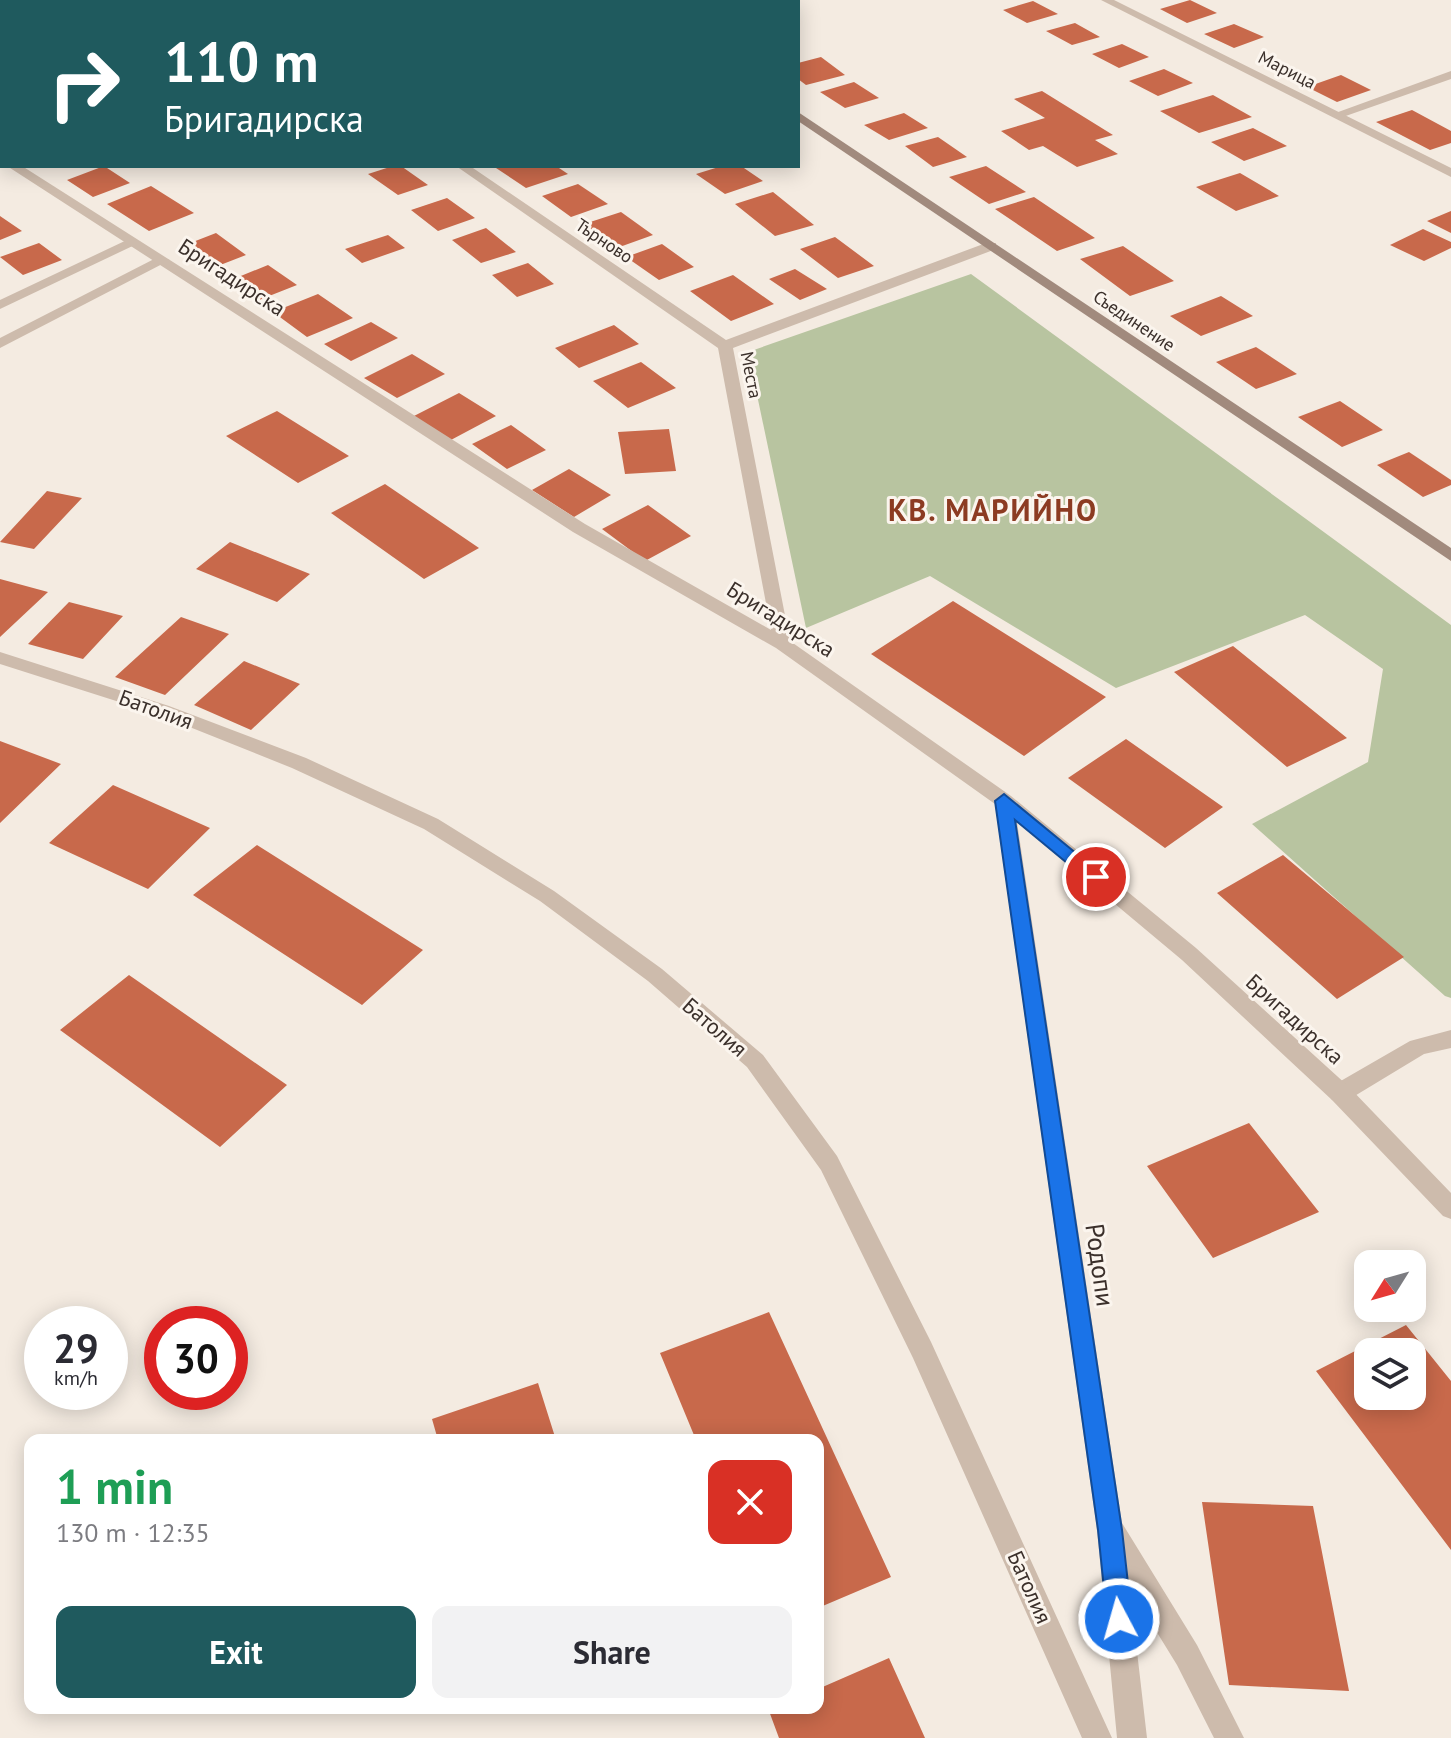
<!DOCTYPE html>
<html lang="en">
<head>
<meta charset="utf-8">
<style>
	body { margin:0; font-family:"PT Sans",sans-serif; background:#f2f2f3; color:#2b2b33; height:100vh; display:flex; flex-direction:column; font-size:30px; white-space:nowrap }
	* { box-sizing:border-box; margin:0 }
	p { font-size:26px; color:#7c7c81 }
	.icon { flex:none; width:44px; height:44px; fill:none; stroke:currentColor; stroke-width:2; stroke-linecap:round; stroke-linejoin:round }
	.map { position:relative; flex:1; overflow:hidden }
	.sheet { position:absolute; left:24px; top:1434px; width:800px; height:280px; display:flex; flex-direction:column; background:#fff; border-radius:16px; box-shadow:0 4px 20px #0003 }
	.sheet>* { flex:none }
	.hud { position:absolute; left:0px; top:0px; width:800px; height:168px; box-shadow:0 4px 20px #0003; background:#1f5a5e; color:#fff; overflow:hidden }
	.needle { width:52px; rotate:233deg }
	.tools { position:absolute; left:1354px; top:1250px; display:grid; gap:16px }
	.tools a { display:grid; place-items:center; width:72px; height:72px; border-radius:16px; background:#fff; box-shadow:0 4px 20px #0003; font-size:40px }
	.speed { position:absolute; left:24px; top:1306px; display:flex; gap:16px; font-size:40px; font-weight:700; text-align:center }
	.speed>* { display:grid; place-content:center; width:104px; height:104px; border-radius:50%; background:#fff; box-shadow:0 4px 20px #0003; line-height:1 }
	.speed small { font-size:20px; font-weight:400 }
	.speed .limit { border:12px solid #d22; background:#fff; color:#111 }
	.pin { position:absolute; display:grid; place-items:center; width:68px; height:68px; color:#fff; margin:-34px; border:4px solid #fff; border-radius:50%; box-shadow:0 2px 8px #0007 }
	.me { position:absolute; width:88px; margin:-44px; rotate:354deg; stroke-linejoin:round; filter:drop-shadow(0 0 6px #0008) }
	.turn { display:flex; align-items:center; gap:28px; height:168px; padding:0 32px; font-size:36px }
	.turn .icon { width:104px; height:104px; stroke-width:2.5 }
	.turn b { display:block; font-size:56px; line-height:68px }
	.round { display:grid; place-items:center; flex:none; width:84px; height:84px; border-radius:16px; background:#f2f2f3 }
	.headline { display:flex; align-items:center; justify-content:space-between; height:136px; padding:0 32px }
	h1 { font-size:48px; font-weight:600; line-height:60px; color:#1e9e55 }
	.button { display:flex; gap:16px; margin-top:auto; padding:16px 32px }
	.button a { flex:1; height:92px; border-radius:16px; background:#1f5a5e; color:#fff; font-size:32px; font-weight:600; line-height:92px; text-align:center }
	.button a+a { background:#f2f2f3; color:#2b2b33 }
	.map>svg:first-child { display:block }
	.green { fill:#b8c4a0 }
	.building { fill:#c8694b; fill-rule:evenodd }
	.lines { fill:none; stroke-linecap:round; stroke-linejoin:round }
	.lane { fill:#cdbbac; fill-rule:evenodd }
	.street { fill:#cdbbac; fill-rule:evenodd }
	.secondary { fill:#a18a7d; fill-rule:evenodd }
	.route { fill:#1a73e8; stroke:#114b97; stroke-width:2 }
	.labels { text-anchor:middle; stroke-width:6; stroke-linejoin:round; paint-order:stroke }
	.far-street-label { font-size:18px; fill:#3b302b; stroke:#fbf5ee }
	.street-label { font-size:22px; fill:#3b302b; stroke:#fbf5ee }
	.near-street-label { font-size:26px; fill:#3b302b; stroke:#fbf5ee }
	.district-label { font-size:30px; font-weight:bold; letter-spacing:2px; fill:#8c3b22; stroke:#fbf5ee }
</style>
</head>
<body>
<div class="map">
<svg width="1451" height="1738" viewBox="0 0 1451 1738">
	<rect width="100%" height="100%" fill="#f4ebe1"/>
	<!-- green -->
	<path class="green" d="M971 274 1451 625V998L1445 996 1252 824 1368 762 1383 669 1305 615 1116 688 930 576 806 628 748 352Z"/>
	<!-- building -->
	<path class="building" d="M1190 0 1217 13 1187 23 1160 9Z
		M1033 1 1058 14 1027 23 1003 10Z
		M1075 23 1100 37 1072 45 1046 31Z
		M1234 24 1264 37 1234 48 1204 34Z
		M1122 44 1149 57 1119 68 1092 54Z
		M821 57 845 75 806 85 798 79V63Z
		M1164 69 1193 83 1158 96 1129 81Z
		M1341 75 1371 90 1337 102 1307 87Z
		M854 82 879 98 845 108 820 92Z
		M1042 91 1113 135 1095 140 1118 154 1077 167 1043 146 1029 150 1001 131 1045 118 1014 99Z
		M1213 95 1252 117 1199 133 1160 111Z
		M1412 110 1451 131V143L1430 150 1376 122Z
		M904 113 928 128 889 140 864 125Z
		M1253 128 1287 146 1244 161 1211 142Z
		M938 137 967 157 933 167 905 146Z
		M104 166 130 183 93 197 67 180Z
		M393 166H401L428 185 398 195 368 174Z
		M503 166H556L568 174 526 188 496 168Z
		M722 166H741L763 181 725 194 696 174Z
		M986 166 1026 192 989 204 949 177Z
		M1240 173 1279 196 1236 211 1196 187Z
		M578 184 608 204 571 217 542 196Z
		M151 186 194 213 149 231 107 204Z
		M773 192 814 225 775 236 735 204Z
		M1034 197 1095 238 1057 251 995 209Z
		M447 198 475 218 438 231 411 210Z
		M1451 211V233L1427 221Z
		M621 212 653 235 614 249 581 225Z
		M0 216 22 231 0 240Z
		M486 228 516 252 481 263 452 240Z
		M1423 229 1451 242V248L1424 261 1390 245Z
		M216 233 246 255 210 269 180 247Z
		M388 235 405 248 362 263 345 249Z
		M835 237 874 266 838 278 800 249Z
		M39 243 62 260 23 275 0 257Z
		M662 244 694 267 659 280 626 257Z
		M1123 246 1174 281 1130 296 1080 259Z
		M528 263 554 284 517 297 492 275Z
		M268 265 297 285 259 300 231 280Z
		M795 269 827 289 800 300 769 279Z
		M733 275 774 304 731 321 690 291Z
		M318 294 353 318 307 337 273 312Z
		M1221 296 1253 316 1201 336 1170 316Z
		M371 322 398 338 351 361 324 344Z
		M614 325 639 344 579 368 555 348Z
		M1256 347 1297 374 1256 389 1216 362Z
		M412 354 445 374 397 398 364 378Z
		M641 362 676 388 628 408 593 381Z
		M459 393 496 416 449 441 412 417Z
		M1340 401 1383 430 1342 447 1298 417Z
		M277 411 349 456 298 483 226 436Z
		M511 425 546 450 507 469 472 444Z
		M669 429 676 471 625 474 618 432Z
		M1409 452 1451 480V485L1423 497 1377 465Z
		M569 469 611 495 574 517 532 490Z
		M385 484 479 548 424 579 331 513Z
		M47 491 82 498 34 549 0 542Z
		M648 505 691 536 645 561 602 529Z
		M230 542 310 574 277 602 196 569Z
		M0 579 48 592 0 637Z
		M953 601 1106 697 1024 756 871 654Z
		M69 602 123 616 83 659 28 644Z
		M181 617 229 634 165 695 115 677Z
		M1233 646 1347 738 1287 767 1174 672Z
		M244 661 300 684 251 730 194 705Z
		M1126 739 1223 807 1165 848 1068 778Z
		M0 741 61 764 0 823Z
		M113 785 210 828 148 889 49 843Z
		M257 845 423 950 362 1005 193 895Z
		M1283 855 1404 957 1337 999 1217 893Z
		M129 975 287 1085 220 1147 60 1030Z
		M1249 1123 1319 1212 1213 1258 1147 1166Z
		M769 1312 891 1577 818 1608V1440H696L660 1353Z
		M1406 1325 1451 1381V1550L1316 1371ZM1368 1352H1412V1396H1368Z
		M538 1383 556 1440H438L432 1419Z
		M1202 1502 1313 1506 1349 1691 1229 1685Z
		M889 1658 925 1738H779L769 1711 776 1708H818V1689Z"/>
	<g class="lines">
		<!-- lane -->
		<path class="lane" d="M1451 71V79L1340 118 1330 115Z
			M129 239 141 242 0 309V300Z
			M158 257 170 260 0 348V338Z
			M1451 1030V1048L1424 1054 1348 1100 1340 1102 1332 1100 1329 1093 1332 1086 1410 1041Z
			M1112 1520 1122 1523 1197 1645 1244 1738H1214L1177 1665 1102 1543 1099 1533 1102 1523Z"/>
		<!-- street -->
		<path class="street" d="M215 0H227L228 2H216Z
			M1101 0H1114L1451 168V177Z
			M0 90H2V98H0Z
			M7 166H22L585 524 771 630 718 348 456 166H470L726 340 986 243H996V249L733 348 790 641 1011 796 1196 948 1348 1086 1451 1193V1219L1443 1216 1332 1100 1182 960 1017 822 1123 1530 1147 1738H1117L1097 1530 995 804 776 648 573 532Z
			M0 652 169 706 306 758 438 819 554 891 662 969 763 1055 837 1156 931 1342 1112 1738H1082L913 1358 821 1170 747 1067 648 981 540 901 424 829 292 768 157 714 0 664Z"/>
		<!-- secondary -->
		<path class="secondary" d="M622 0H634L635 2H623Z
			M798 112 1451 548V561L798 121Z"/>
	</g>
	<!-- route -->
	<path class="route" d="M1004 794 1105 877 1103 882H1090L1015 820 1122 1530 1132 1619 1128 1628 1119 1632 1110 1628 1107 1619 1098 1530 995 801Z"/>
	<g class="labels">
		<!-- far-street labels -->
		<g class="far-street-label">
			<text transform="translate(1287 70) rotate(27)" y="6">Марица</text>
			<text transform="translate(604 241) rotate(34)" y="6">Търново</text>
			<text transform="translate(1134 321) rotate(34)" y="6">Съединение</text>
			<text transform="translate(751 375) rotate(79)" y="6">Места</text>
		</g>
		<!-- street labels -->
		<g class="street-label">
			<text transform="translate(232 277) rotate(33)" y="8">Бригадирска</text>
			<text transform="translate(781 619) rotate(32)" y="8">Бригадирска</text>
			<text transform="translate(156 709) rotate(20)" y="8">Батолия</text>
			<text transform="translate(1295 1019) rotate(42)" y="8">Бригадирска</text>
			<text transform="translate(715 1027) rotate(41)" y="8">Батолия</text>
			<text transform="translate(1030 1587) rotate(66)" y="8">Батолия</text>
		</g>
		<!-- near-street labels -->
		<g class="near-street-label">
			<text transform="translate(1100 1265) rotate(82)" y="9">Родопи</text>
		</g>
		<!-- district labels -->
		<g class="district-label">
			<text x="993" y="521">КВ. МАРИЙНО</text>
		</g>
	</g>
</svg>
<div class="tools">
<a><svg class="needle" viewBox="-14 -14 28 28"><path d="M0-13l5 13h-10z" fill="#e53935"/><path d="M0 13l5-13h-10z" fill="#7c7c81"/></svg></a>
<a><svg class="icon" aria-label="layers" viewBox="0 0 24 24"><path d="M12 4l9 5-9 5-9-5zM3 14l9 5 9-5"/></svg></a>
</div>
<div class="speed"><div>29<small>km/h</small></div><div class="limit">30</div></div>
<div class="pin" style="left:1096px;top:877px;background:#d93025"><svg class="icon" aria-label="arrive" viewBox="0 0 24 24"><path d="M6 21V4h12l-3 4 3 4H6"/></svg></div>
<svg class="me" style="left:1119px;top:1619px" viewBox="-20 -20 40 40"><circle r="17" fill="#1a73e8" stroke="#fff" stroke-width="3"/><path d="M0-11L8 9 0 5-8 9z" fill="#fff"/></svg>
<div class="hud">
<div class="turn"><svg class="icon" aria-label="right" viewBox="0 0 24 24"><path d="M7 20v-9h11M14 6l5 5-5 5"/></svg><div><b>110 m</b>Бригадирска</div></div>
</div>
<section class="sheet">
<div class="headline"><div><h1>1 min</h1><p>130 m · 12:35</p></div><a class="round" style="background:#d93025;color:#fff"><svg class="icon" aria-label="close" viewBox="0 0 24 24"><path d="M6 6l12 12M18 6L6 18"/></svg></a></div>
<div class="button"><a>Exit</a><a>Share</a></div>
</section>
</div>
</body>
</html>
